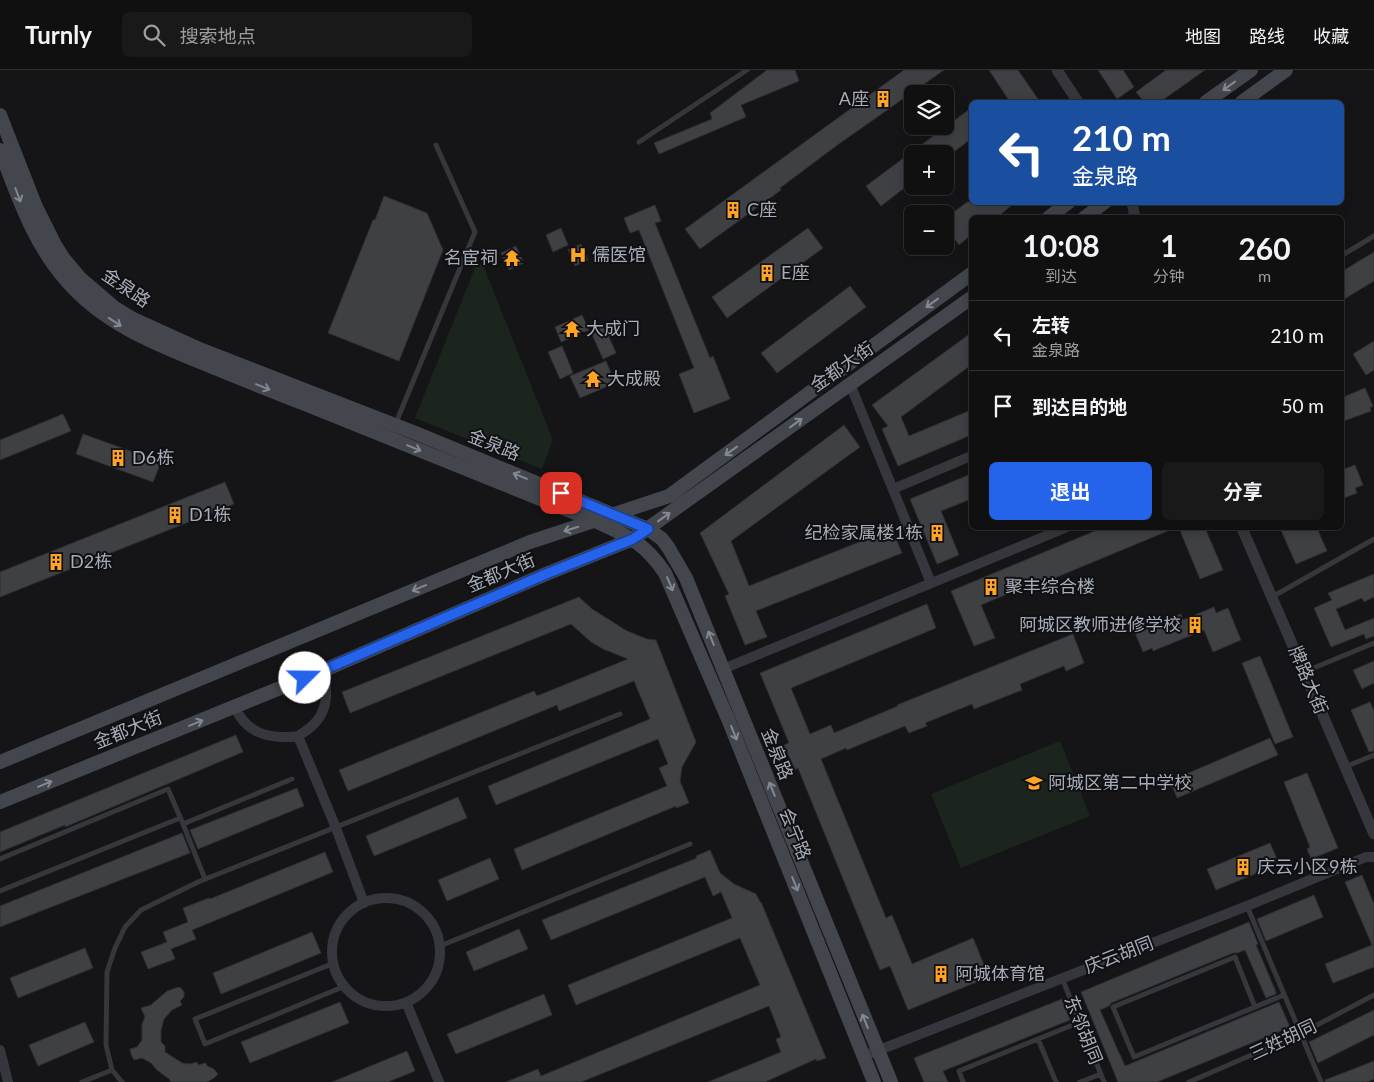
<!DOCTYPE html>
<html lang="zh">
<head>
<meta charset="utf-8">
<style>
	body { margin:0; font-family:Lato,"Noto Sans SC",sans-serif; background:#19191a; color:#f1f3f6; height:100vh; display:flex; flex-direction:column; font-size:19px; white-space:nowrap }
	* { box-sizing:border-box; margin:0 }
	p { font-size:16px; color:#9c9d9f }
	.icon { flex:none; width:28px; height:28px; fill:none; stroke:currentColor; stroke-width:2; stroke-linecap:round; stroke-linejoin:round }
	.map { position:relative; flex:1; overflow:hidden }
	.sheet { position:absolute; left:969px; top:145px; width:375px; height:315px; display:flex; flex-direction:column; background:#101011; border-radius:8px; box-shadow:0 2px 12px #0003,0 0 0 1px #303031 }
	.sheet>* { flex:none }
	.hud { position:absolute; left:969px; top:30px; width:375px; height:105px; border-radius:8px; box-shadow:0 2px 12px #0003,0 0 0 1px #303031; background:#1a4fa0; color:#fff; overflow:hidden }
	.buttons { position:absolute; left:904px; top:15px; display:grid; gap:10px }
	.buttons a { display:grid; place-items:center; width:50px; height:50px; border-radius:8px; background:#101011; box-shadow:0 2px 12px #0003,0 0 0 1px #303031; font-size:25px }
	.pin { position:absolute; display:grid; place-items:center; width:42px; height:42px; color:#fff; margin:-21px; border-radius:10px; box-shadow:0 2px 8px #0006 }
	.me { position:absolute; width:55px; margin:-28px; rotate:68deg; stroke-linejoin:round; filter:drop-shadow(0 0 4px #0008) }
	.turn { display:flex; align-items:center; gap:18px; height:105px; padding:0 20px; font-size:22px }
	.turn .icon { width:65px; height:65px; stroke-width:2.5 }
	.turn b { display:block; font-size:35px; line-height:42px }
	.eta { display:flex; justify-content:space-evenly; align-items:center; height:85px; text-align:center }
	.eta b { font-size:30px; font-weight:700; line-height:35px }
	.primary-button { display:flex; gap:10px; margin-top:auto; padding:10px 20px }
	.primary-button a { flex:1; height:58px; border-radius:8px; background:#2563eb; color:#fff; font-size:20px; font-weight:700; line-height:58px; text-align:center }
	.primary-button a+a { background:#19191a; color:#f1f3f6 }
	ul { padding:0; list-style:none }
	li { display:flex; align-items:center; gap:15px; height:70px; padding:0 20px; border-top:1px solid #303031 }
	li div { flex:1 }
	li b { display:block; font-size:19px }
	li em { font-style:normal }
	header { display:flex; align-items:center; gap:30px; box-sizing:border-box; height:70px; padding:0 25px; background:#101011; border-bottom:1px solid #303031 }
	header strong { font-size:24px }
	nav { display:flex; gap:28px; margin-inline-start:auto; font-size:18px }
	.search { width:350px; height:45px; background:#19191a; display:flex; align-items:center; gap:12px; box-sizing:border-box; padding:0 18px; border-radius:8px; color:#9c9d9f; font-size:19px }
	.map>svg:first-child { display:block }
	.green { fill:#1c251d }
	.building { fill:#3f4044; stroke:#2f2f33 }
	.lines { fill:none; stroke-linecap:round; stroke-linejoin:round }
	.service { stroke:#35373c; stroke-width:5 }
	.minor { stroke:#35373c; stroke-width:10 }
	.tertiary { stroke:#35373c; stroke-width:11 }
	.secondary { stroke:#43464c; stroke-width:14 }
	.oneway { stroke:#838992 }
	.route-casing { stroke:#184099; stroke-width:12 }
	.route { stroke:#2563eb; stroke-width:9 }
	.labels { text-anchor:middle; stroke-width:4; stroke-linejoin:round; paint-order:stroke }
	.poi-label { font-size:18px; fill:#a6adb8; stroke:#101012; text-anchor:start }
	.street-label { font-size:18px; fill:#a6adb8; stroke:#101012 }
</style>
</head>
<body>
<header>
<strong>Turnly</strong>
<div class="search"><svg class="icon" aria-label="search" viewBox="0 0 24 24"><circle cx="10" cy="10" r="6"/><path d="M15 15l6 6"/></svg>搜索地点</div>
<nav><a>地图</a><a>路线</a><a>收藏</a></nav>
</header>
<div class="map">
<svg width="1374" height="1012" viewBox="0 0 1374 1012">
	<rect width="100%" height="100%" fill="#151517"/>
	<!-- green -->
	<path class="green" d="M477 193 483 195 553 370 542 399 415 348Z
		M1060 671 1090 746 961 798 931 724Z"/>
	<!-- building -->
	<path class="building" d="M767 0H795L799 11 741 35 746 47 659 84 654 73 712 49 710 43Z
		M904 0H944L836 76 780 118 781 120 700 179 685 159Z
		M989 0H1018L1040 32H1010Z
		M1098 0H1123L1134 17 1117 29Z
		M1166 0H1205L1160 32H1144L1136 22Z
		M971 38V69L951 84H912V112L881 136 866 116Z
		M384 126 427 143 443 180 399 291 328 263 373 150H375Z
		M967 132H1016L996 148H971V165L959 175 945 156V149Z
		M655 135 661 151 655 153 710 288 713 286 730 329 694 343 679 304 694 298 639 160 630 163 624 148Z
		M561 158 568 175 553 182 546 165Z
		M808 158 823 178 727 248 712 227Z
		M581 174 588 190 575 196 568 180Z
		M516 176 524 193 509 200 501 183Z
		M1374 182V211L1341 231V202Z
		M850 216 866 237 777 303 761 283Z
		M582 245 589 260 561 272 555 257Z
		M604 256 616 283 603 289 591 262Z
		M971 263V295L901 347 909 366 971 340V365L898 396 882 359 888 356 872 335Z
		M1374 271V300L1366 305 1353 284Z
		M562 276 573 303 560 309 548 282Z
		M606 291 615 313 580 328 570 306Z
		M1365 318 1373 336 1370 338 1371 341 1341 352V328Z
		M63 344 71 361 0 390V370Z
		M844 355 860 377 731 471 749 516 892 459 902 483 756 541 767 567 745 575 725 526 729 524 700 463Z
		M83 364 161 392 153 412 76 384Z
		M1355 395 1363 415 1355 418 1357 423 1344 428 1341 420V400Z
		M971 404V429L941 441 959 485 937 494 910 429Z
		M225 412 234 434 0 527V502Z
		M1102 458H1175L1028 519 1026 516 981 535 995 568 974 576 951 521Z
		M1179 458H1205L1223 500 1200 509Z
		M1280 458H1317L1327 481 1296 494Z
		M1374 504V527L1364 532 1362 528 1336 539 1345 560 1374 548V566L1366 569 1364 564 1331 577 1314 538 1332 530 1328 523Z
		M579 527 592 539 627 561 647 569 656 570 696 672 682 697 680 711 689 733 676 738V736L522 800 514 779 667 716 659 698 668 694 658 669 496 735 488 716 650 649 634 611 559 641 557 635 348 721 339 700 534 621 537 626 628 589 603 579 591 572 571 554 350 643 342 622Z
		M927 534 936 558 791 618 810 664 831 655 834 663 898 636 897 635 1073 564 1084 593 1066 601 1064 596 1020 614 1022 620 974 639 972 634 925 653 927 656 909 663 905 656 847 680 846 678 821 689 886 848 892 845 912 894 973 868 989 907 908 940 890 896 880 900 798 698 795 700 784 675 789 673 760 603Z
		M1214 537 1216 543 1228 538 1241 570 1213 582 1204 560 1153 581 1152 578 1143 582 1135 563 1181 544 1183 550Z
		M1260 586 1293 667 1275 674 1242 593Z
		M1374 591V613L1362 619 1353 600Z
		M1370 632 1374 641V681L1369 682 1351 640Z
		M236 665 243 682 65 757V755L0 782V762Z
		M1270 668 1278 685 1177 728 1170 711Z
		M1307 703 1338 778 1311 789 1307 779 1310 777 1284 712Z
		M297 718 304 736 198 779 190 760Z
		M458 727 467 748 374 786 366 766Z
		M182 763 190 783 0 857V836Z
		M1270 773 1279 794 1216 820 1207 799Z
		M710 780 720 803 734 814 756 824 760 832H761L826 988 817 991 816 989 765 1012H708L781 982 776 969 781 967 769 936 581 1012H506L538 999 541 1006 760 915 740 868 576 935 568 915 732 848 721 822 713 826 705 807 551 870 542 850 697 788 696 786Z
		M325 782 333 802 192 860 196 869 171 879 175 889 148 899 141 882 167 872 163 862 188 852 183 838 209 828 210 829Z
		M490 788 499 809 447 831 438 810Z
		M1362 805 1374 834V897L1333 913 1325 894 1372 875 1345 812Z
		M1314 825 1323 847 1266 871 1257 849Z
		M1249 852 1258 874 1256 875 1276 922V924L1266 928 1245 880 1237 883H1233L1111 933 1109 936 1100 940 1125 996 1279 932 1290 957 1157 1012H1118L1081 922Z
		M519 859 528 879 474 901 466 882Z
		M312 862 321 883 221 924 213 903Z
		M85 878 93 898 18 928 10 908Z
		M179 917 181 918 184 922V927L180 931 182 935 172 940 164 949 161 960V972L165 976V982L182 993 190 994 197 992 198 995 206 993 207 996 214 999 218 1004 214 1008 207 1012H171L169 1009 157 1000 151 993 142 988 134 990 131 984 130 979 137 977 142 970V954L145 947 141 938 151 935 167 921Z
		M544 924 552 945 456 984 447 964Z
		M1062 929 1070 950 943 1001 948 1012H924L914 988Z
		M340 932 349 953 250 993 241 972Z
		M1374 940V965L1318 993 1309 972Z
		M85 952 94 972 38 996 29 975Z
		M407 981 415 1001 388 1012H332Z
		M1374 991V1009L1367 1012H1325V1010Z"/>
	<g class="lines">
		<!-- service -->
		<path class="service" d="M639 72 747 0
			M1341 186 1374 166
			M395 355 475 162 436 75
			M1272 527 1374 469
			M1304 602 1374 573
			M1345 697 1374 685
			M183 754 205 809
			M0 789 168 719 183 754 292 709
			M0 821 180 748
			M1247 836 1321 1012
			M440 876 690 774
			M334 893 195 949 205 974 345 916
			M1062 908 1104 1012
			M1255 937 1235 887 1113 937 1134 987 1284 925
			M1038 969 1056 1012
			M82 1012 112 1000
			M122 1012 112 1000 106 975 107 902 115 878 125 857 141 840 198 812 620 644
			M963 1012 959 1001 1080 952
			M1080 1012 1101 1004
			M1189 1012 1300 964 1374 925"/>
		<!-- minor -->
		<path class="minor" d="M850 314 931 513
			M893 419 971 386
			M723 599 1065 458
			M235 637C244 659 263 668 287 667 290 667 295 667 298 666 302 664 307 660 311 657 328 642 329 622 322 601
			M298 666 336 758 364 833
			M332 882a54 54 0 1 1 108 0a54 54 0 1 1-108 0Z
			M406 932 439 1012
			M0 980 8 1012
			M864 986 1247 836 1366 787H1374"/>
		<!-- tertiary -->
		<path class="tertiary" d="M1057 0 1078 32
			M1132 132 1135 148
			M1242 458 1374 764"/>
		<!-- secondary -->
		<path class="secondary" d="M1206 32 1251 0
			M1242 32 1286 0
			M0 45 36 137 55 175 64 189 80 208 115 238 133 249 197 278 418 364 648 459 662 469 668 477 686 508 891 1012
			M0 80C18 126 33 173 66 210 103 254 158 275 210 296 242 309 273 322 305 334 402 373 498 412 595 451 628 466 644 472 665 503L728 649 874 1012
			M1048 148 1069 132
			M1084 148 1105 132
			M0 692 530 472 669 426 971 204
			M0 732 322 601 546 504 633 469 971 228"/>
	</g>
	<!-- one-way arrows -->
	<defs><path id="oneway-shaft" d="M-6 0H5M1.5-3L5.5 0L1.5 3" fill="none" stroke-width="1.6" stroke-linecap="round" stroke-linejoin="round" transform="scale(1.25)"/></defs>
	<g class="oneway">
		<use href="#oneway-shaft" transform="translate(1229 16) rotate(144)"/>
		<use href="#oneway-shaft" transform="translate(18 125) rotate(69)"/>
		<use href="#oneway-shaft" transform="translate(932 233) rotate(144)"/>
		<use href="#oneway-shaft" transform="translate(115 252) rotate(33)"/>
		<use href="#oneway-shaft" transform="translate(263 317) rotate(22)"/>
		<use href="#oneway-shaft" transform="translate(796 353) rotate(-36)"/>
		<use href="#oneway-shaft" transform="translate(414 378) rotate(22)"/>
		<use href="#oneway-shaft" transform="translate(731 381) rotate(144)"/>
		<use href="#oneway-shaft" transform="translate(520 406) rotate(-158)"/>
		<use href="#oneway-shaft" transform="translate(664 447) rotate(-36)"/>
		<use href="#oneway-shaft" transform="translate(571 459) rotate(162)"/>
		<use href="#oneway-shaft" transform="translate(670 514) rotate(67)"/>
		<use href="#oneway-shaft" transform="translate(419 518) rotate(157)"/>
		<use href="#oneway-shaft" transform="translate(711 568) rotate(-112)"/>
		<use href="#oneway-shaft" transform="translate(196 653) rotate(-22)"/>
		<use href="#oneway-shaft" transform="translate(734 663) rotate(68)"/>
		<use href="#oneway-shaft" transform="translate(45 714) rotate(-22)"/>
		<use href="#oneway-shaft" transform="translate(772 719) rotate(-112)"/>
		<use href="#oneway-shaft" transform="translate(795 814) rotate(68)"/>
		<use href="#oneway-shaft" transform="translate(865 951) rotate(-112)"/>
	</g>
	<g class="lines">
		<!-- route casing -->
		<g class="route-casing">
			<path id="route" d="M305 608 546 504 633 469 648 459 561 423"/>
		</g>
		<!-- route -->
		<use href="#route" class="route"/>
	</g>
	<!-- icons -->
	<defs>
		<g id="building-bare" transform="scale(1.35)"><path d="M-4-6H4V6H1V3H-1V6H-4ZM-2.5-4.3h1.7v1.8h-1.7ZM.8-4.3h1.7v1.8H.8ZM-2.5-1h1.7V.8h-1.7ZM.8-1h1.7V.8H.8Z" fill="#ffa425" stroke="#101012" stroke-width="2.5" paint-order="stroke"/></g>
		<g id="hospital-bare" transform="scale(1.35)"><path d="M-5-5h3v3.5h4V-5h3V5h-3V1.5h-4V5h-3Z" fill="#ffa425" stroke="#101012" stroke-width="2.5" paint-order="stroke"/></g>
		<g id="temple-bare" transform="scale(1.35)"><path d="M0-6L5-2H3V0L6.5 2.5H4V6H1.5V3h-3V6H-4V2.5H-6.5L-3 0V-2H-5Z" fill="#ffa425" stroke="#101012" stroke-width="2.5" paint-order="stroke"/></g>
		<g id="school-bare" transform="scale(1.35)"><path d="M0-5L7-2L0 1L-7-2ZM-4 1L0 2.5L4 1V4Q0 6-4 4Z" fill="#ffa425" stroke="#101012" stroke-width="2.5" paint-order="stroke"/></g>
	</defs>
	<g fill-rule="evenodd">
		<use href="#building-bare" x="883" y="29"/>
		<use href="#building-bare" x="733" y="140"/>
		<use href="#hospital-bare" x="578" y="185"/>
		<use href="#temple-bare" x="512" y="188"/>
		<use href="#building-bare" x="767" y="203"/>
		<use href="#temple-bare" x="572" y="259"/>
		<use href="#temple-bare" x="593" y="309"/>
		<use href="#building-bare" x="118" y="388"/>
		<use href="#building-bare" x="175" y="445"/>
		<use href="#building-bare" x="937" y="463"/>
		<use href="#building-bare" x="56" y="492"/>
		<use href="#building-bare" x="991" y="517"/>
		<use href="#building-bare" x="1195" y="555"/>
		<use href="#school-bare" x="1034" y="713"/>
		<use href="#building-bare" x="1243" y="797"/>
		<use href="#building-bare" x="941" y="904"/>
	</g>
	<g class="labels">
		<!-- poi labels -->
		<g class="poi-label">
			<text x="869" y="35" text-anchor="end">A座</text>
			<text x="747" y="146">C座</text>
			<text x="592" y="191">儒医馆</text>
			<text x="498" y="194" text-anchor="end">名宦祠</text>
			<text x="781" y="209">E座</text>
			<text x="586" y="265">大成门</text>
			<text x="607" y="315">大成殿</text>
			<text x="132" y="394">D6栋</text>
			<text x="189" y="451">D1栋</text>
			<text x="923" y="469" text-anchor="end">纪检家属楼1栋</text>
			<text x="70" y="498">D2栋</text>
			<text x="1005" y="523">聚丰综合楼</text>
			<text x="1181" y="561" text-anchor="end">阿城区教师进修学校</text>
			<text x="1048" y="719">阿城区第二中学校</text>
			<text x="1257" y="803">庆云小区9栋</text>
			<text x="955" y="910">阿城体育馆</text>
		</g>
		<!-- street labels -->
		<g class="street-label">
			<text transform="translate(126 218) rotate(35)" y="6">金泉路</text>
			<text transform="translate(842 297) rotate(-35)" y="6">金都大街</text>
			<text transform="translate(494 375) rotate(22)" y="6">金泉路</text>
			<text transform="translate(501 503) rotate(-23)" y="6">金都大街</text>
			<text transform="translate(1308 610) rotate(67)" y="6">牌路大街</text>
			<text transform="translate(128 660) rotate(-22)" y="6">金都大街</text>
			<text transform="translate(777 684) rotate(68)" y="6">金泉路</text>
			<text transform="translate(795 764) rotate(68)" y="6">会宁路</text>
			<text transform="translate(1119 885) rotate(-21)" y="6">庆云胡同</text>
			<text transform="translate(1083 960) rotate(68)" y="6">东邻胡同</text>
			<text transform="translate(1283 970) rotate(-25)" y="6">三姓胡同</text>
		</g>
	</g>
</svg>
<div class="buttons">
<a><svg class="icon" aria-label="layers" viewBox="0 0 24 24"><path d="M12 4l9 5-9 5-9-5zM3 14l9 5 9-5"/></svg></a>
<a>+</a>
<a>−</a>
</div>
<div class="pin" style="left:561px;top:423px;background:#d93025"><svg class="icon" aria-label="arrive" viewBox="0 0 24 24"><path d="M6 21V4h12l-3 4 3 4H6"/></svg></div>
<svg class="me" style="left:305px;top:608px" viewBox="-20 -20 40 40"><circle r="19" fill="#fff"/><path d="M0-13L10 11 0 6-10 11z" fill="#2563eb"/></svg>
<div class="hud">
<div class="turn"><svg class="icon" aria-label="left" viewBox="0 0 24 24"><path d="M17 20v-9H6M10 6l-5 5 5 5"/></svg><div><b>210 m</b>金泉路</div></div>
</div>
<section class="sheet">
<div class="eta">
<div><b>10:08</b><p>到达</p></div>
<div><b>1</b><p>分钟</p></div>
<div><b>260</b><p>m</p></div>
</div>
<ul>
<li><svg class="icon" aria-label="left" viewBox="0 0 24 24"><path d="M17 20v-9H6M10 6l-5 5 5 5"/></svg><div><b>左转</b><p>金泉路</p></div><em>210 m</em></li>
<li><svg class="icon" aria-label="arrive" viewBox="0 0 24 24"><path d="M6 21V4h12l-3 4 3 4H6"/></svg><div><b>到达目的地</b></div><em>50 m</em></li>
</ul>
<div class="primary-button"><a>退出</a><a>分享</a></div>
</section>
</div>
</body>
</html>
